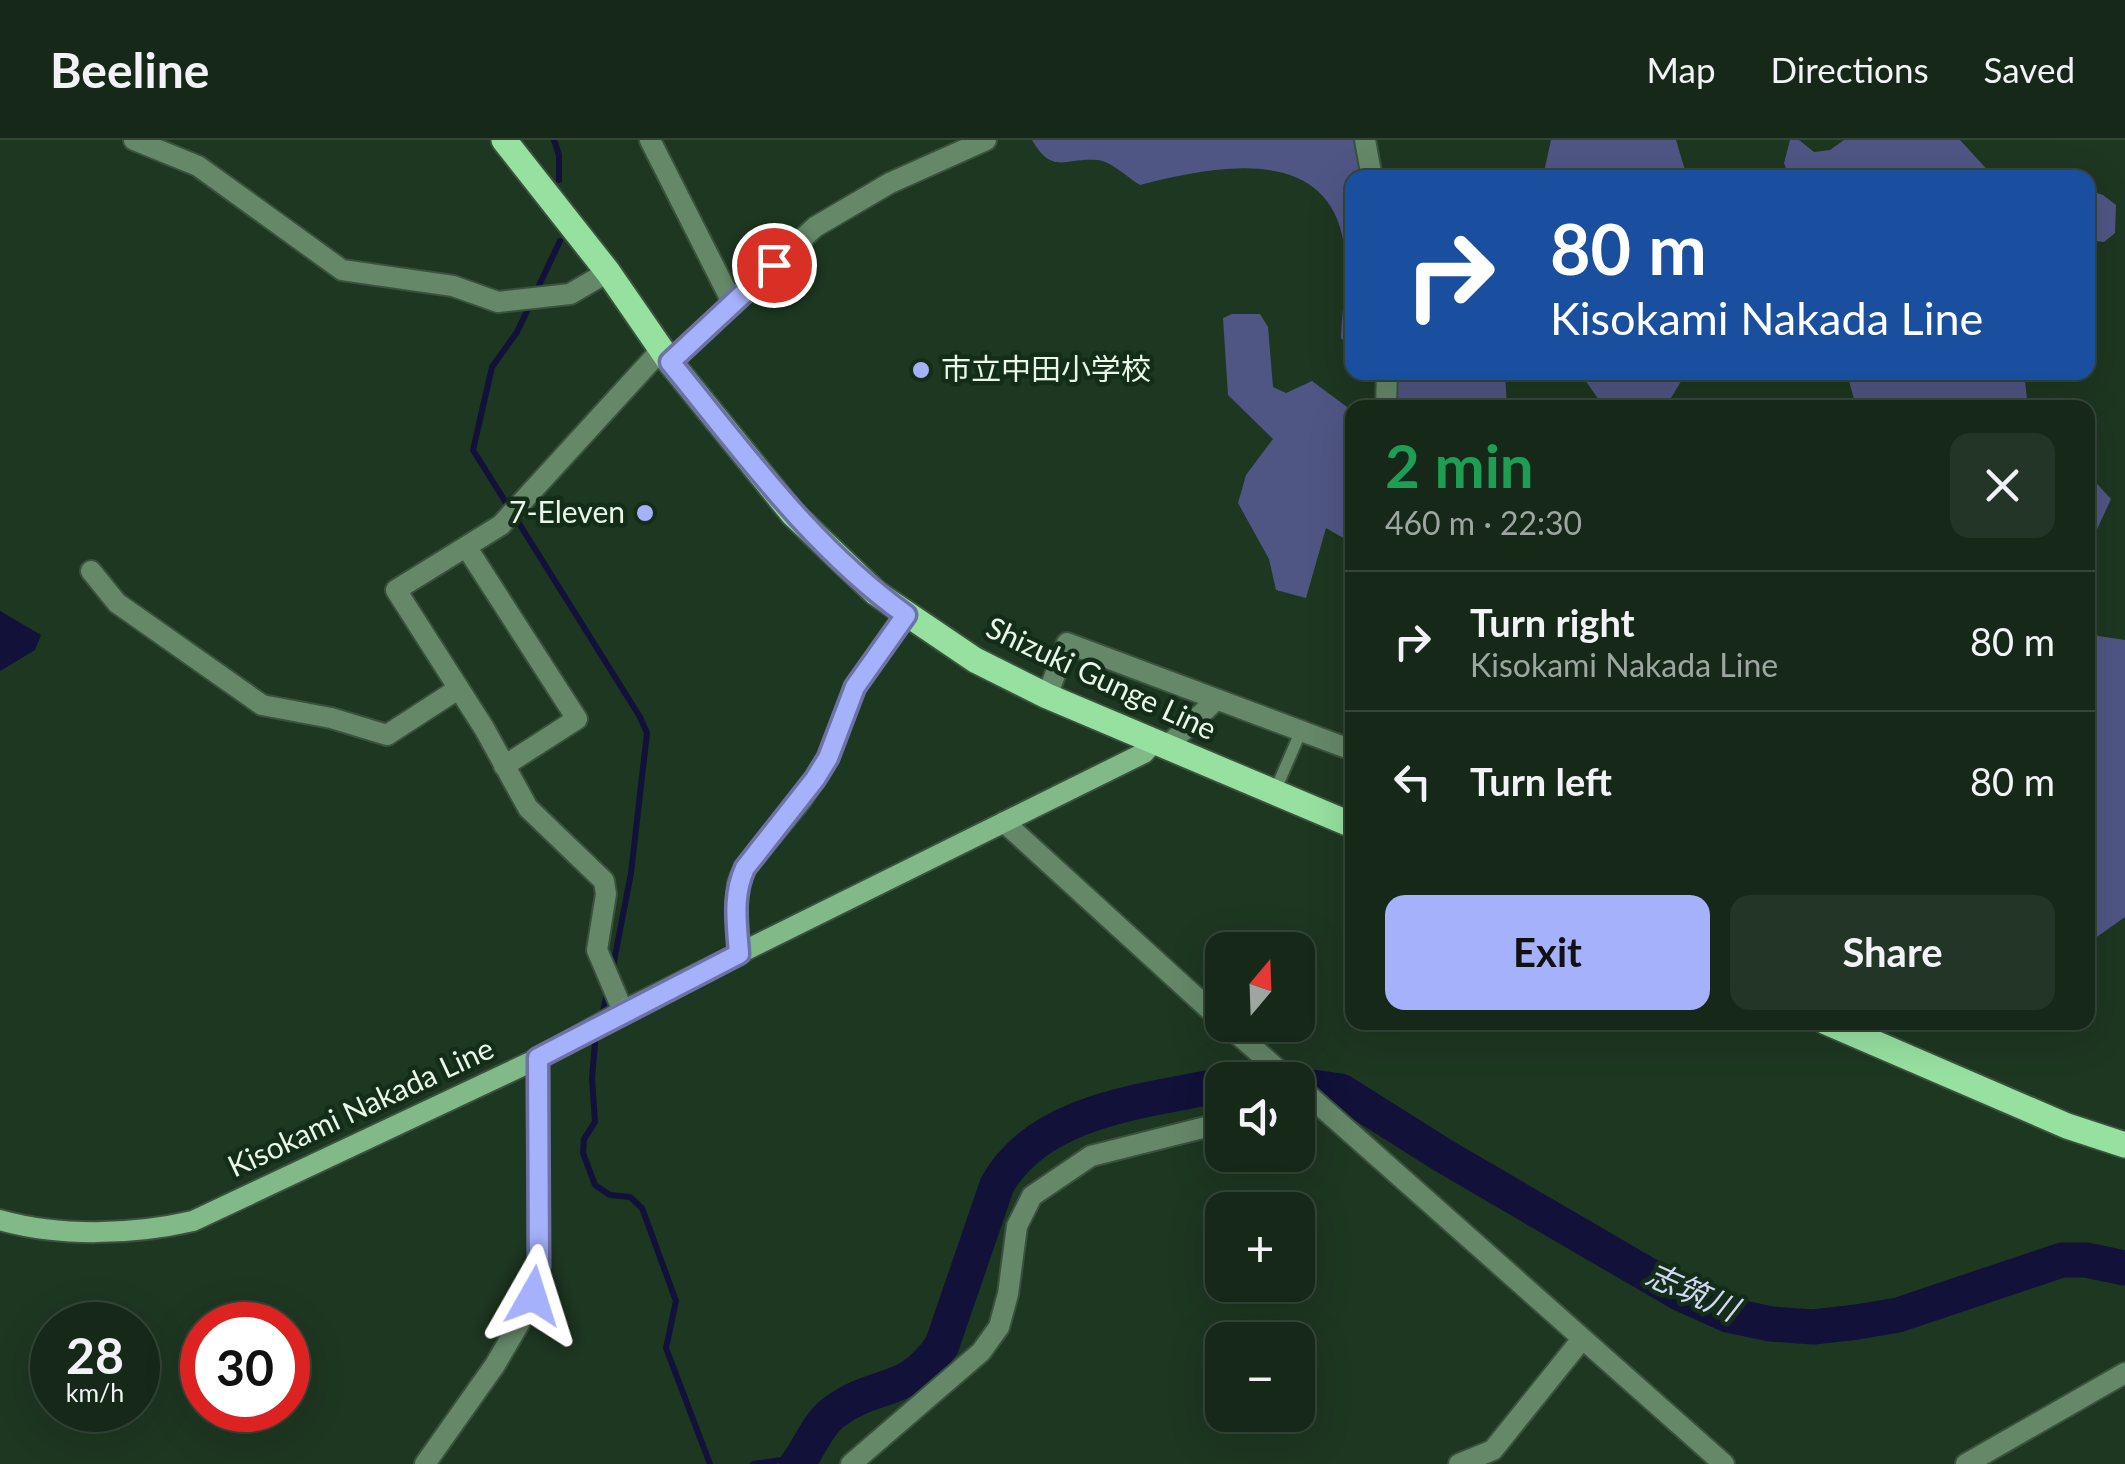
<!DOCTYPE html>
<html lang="en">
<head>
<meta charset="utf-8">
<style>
	body { margin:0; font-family:Lato,"Noto Sans JP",sans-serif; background:#233526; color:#f1f3f6; height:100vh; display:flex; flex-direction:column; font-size:38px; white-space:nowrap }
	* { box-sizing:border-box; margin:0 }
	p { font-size:32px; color:#9ea6a2 }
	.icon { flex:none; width:55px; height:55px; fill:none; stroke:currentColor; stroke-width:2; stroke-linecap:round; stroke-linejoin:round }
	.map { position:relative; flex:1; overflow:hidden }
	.side { position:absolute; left:1345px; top:260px; width:750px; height:630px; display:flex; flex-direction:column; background:#162919; border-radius:20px; box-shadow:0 10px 40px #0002,0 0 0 2px #354538 }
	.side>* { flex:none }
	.guide { position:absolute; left:1345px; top:30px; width:750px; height:210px; border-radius:20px; box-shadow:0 10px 40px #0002,0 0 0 2px #354538; background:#1a4fa0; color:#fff; overflow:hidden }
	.needle { width:65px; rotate:19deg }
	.tools { position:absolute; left:1205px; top:792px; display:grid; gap:20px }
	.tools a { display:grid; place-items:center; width:110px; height:110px; border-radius:20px; background:#162919; box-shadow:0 10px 40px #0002,0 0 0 2px #354538; font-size:50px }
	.speed { position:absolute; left:30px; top:1162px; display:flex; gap:20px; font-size:50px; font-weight:700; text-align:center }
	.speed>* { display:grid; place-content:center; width:130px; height:130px; border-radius:50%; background:#162919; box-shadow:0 10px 40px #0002,0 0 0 2px #354538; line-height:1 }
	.speed small { font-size:25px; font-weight:400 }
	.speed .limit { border:15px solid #d22; background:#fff; color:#111 }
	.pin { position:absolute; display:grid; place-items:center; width:85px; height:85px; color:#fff; margin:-42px; border:5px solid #fff; border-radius:50%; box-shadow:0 2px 10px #0007 }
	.me { position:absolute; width:110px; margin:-55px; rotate:6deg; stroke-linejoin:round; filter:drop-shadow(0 0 8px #0008) }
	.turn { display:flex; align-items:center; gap:35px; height:210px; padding:0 40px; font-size:45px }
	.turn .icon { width:130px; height:130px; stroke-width:2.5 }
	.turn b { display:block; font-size:70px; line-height:85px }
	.round { display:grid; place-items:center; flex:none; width:105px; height:105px; border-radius:20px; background:#233526 }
	.overview { display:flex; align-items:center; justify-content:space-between; height:170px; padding:0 40px }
	h1 { font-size:60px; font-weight:700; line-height:75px; color:#1e9e55 }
	.button { display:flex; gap:20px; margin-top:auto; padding:20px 40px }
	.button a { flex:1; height:115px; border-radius:20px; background:#a6b1fc; color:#111; font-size:40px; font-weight:700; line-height:115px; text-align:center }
	.button a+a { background:#233526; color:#f1f3f6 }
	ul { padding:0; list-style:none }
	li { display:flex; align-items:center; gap:30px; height:140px; padding:0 40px; border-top:2px solid #354538 }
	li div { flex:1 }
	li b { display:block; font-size:38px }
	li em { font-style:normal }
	header { display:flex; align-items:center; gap:60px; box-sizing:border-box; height:140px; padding:0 50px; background:#162919; border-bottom:2px solid #354538 }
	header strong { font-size:48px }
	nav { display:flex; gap:55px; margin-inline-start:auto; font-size:35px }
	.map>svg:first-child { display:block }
	.forest { fill:#505684 }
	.water { fill:#111139 }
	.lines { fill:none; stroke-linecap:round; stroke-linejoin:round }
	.stream { stroke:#111139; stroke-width:6 }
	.river { stroke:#111139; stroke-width:35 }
	.lane-casing { stroke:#3a523d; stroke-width:15 }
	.street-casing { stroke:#3a523d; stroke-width:24 }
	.secondary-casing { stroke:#3a523d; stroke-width:24 }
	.primary-casing { stroke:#3a523d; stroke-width:29 }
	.lane { stroke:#658869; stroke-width:11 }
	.street { stroke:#658869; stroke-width:20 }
	.secondary { stroke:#81b988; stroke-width:20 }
	.primary { stroke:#96e0a0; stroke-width:25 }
	.route-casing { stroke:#6c73a4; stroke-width:25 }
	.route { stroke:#a6b1fc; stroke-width:18 }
	.poi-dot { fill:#a6b1fc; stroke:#142d18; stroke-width:4 }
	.labels { text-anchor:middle; stroke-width:9; stroke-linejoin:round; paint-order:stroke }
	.poi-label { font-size:30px; fill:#e8f7e9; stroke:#142d18; text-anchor:start }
	.street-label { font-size:30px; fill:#e8f7e9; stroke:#142d18 }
	.water-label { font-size:32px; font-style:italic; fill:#d1d7f5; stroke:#142d18 }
</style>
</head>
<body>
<header>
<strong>Beeline</strong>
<nav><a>Map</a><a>Directions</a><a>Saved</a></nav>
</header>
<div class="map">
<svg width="2125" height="1324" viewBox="0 0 2125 1324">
	<rect width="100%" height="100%" fill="#1e3721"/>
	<!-- forest -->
	<path class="forest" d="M1032 0H1366L1368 37 1352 38V210L1341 198C1342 169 1348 134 1344 105 1329 1 1211 27 1140 45 1128 38 1111 21 1097 20 1065 17 1053 36 1032 0Z
		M1551 0H1676L1687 37H1533L1544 32Z
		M1790 0H1799L1814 12 1830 10 1844 0H1960L1994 37H1789L1784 23Z
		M2088 50 2103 55 2116 65 2115 93 2104 102 2088 100Z
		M1232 174H1260L1268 187 1273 247 1286 253 1312 241 1347 267 1352 279V403L1326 388 1306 458 1276 450 1269 419 1238 363 1246 335 1273 299 1228 255 1223 178Z
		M1404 233H1505L1507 267H1400L1396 244Z
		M1580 233H1686L1665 268 1604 267Z
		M1847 233H2024L2028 267H1856Z
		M2088 334 2111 359 2088 409Z
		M2088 483 2098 496 2125 500V777L2091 801 2088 807Z"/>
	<!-- water -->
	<path class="water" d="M0 471 41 495 35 510 0 531Z"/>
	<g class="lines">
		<!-- stream -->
		<path class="stream" d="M554 0 559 15V40
			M535 154 560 101
			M530 165 517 192 492 227 473 310 640 577 647 593 631 733 612 832
			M603 871 608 849
			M595 903 592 938 595 982 584 999 583 1013 595 1045 610 1055 630 1057 642 1068 676 1161 666 1208 710 1324
			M753 1324 802 1317"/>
		<!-- river -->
		<path class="river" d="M1298 945 1341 951 1444 1016 1679 1153 1728 1175 1771 1184 1813 1187 1857 1182 1898 1175 2062 1120H2086L2125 1128
			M797 1324C809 1309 817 1285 833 1273 876 1240 906 1258 942 1205L997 1045C1039 969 1146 961 1222 945"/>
		<!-- lane casing -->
		<g class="lane-casing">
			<path id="lane" d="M1275 651 1301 591"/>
		</g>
		<!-- street casing -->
		<g class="street-casing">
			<path id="street" d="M134 0 198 26 342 130 453 146 498 162 570 154 608 132
				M650 0 733 164
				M1365 0 1372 38
				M670 222 815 87 890 43 986 0
				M1386 268 1387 232
				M467 408 577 579 504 626
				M91 431 117 463 262 565 331 578 387 595 458 549
				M1047 556 1067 503 1352 610
				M1166 607 1216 560
				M1004 682 1222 881
				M739 814 736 763 738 743 745 728 802 659 827 619 855 547 906 475
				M623 871 597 810 606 754 604 741 528 668 484 588 396 450 501 385 661 210
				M1227 885 1290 940
				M1298 946 1724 1324
				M425 1324 495 1225 519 1184 533 1156 539 1126 537 919
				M851 1324 981 1212 999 1187 1008 1154 1017 1086 1032 1056 1091 1016 1222 983
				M1459 1324 1493 1310 1582 1199
				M1966 1324 2125 1233"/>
		</g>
		<!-- secondary casing -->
		<g class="secondary-casing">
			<path id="secondary" d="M0 1080C60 1097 132 1095 193 1081L537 919 623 871 1144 613 1154 602"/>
		</g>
		<!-- primary casing -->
		<g class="primary-casing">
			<path id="primary" d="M504 0 608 132 670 222 793 374 876 453 975 520 1047 556 1352 685
				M1826 882 2067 986 2125 1005"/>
		</g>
		<!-- lane -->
		<use href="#lane" class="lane"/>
		<!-- street -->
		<use href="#street" class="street"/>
		<!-- secondary -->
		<use href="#secondary" class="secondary"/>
		<!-- primary -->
		<use href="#primary" class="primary"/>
	</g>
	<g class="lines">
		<!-- route casing -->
		<g class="route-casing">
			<path id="route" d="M533 1156 539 1126 538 918 739 814C737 784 732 756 745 728L815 639 828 618 855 547 906 475C812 408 743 311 670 222L774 125"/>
		</g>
		<!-- route -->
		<use href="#route" class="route"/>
	</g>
	<!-- markers -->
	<g class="poi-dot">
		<circle cx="921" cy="230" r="10"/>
		<circle cx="645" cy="373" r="10"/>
	</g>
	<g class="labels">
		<!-- poi labels -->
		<g class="poi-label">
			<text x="941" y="240">市立中田小学校</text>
			<text x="625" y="383" text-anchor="end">7-Eleven</text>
		</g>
		<!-- street labels -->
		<g class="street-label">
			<text transform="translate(1101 539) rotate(25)" y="10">Shizuki Gunge Line</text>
			<text transform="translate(361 968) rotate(-25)" y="10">Kisokami Nakada Line</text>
		</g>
		<!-- water labels -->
		<g class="water-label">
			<text transform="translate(1692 1152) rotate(24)" y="11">志筑川</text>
		</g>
	</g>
</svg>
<div class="tools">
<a><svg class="needle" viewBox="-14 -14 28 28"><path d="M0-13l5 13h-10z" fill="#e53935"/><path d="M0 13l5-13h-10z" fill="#9ea6a2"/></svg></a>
<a><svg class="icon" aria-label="sound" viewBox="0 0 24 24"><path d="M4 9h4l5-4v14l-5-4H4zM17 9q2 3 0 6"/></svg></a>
<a>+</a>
<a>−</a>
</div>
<div class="speed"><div>28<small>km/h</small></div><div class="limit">30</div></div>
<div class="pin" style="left:774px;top:125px;background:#d93025"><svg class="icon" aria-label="arrive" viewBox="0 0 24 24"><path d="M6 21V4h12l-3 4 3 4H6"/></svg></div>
<svg class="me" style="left:533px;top:1156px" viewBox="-20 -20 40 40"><path d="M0-17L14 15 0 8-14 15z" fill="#a6b1fc" stroke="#fff" stroke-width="4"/></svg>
<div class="guide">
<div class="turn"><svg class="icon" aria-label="right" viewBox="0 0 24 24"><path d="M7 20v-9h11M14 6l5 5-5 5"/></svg><div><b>80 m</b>Kisokami Nakada Line</div></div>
</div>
<section class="side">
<div class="overview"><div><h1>2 min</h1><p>460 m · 22:30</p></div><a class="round"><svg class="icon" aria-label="close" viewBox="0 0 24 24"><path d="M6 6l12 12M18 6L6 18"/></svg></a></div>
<ul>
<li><svg class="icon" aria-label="right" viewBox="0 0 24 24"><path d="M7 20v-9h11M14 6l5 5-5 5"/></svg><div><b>Turn right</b><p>Kisokami Nakada Line</p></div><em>80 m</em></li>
<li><svg class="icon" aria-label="left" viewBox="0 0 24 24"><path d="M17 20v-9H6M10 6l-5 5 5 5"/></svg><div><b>Turn left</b></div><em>80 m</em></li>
</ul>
<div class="button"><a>Exit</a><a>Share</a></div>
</section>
</div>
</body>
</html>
